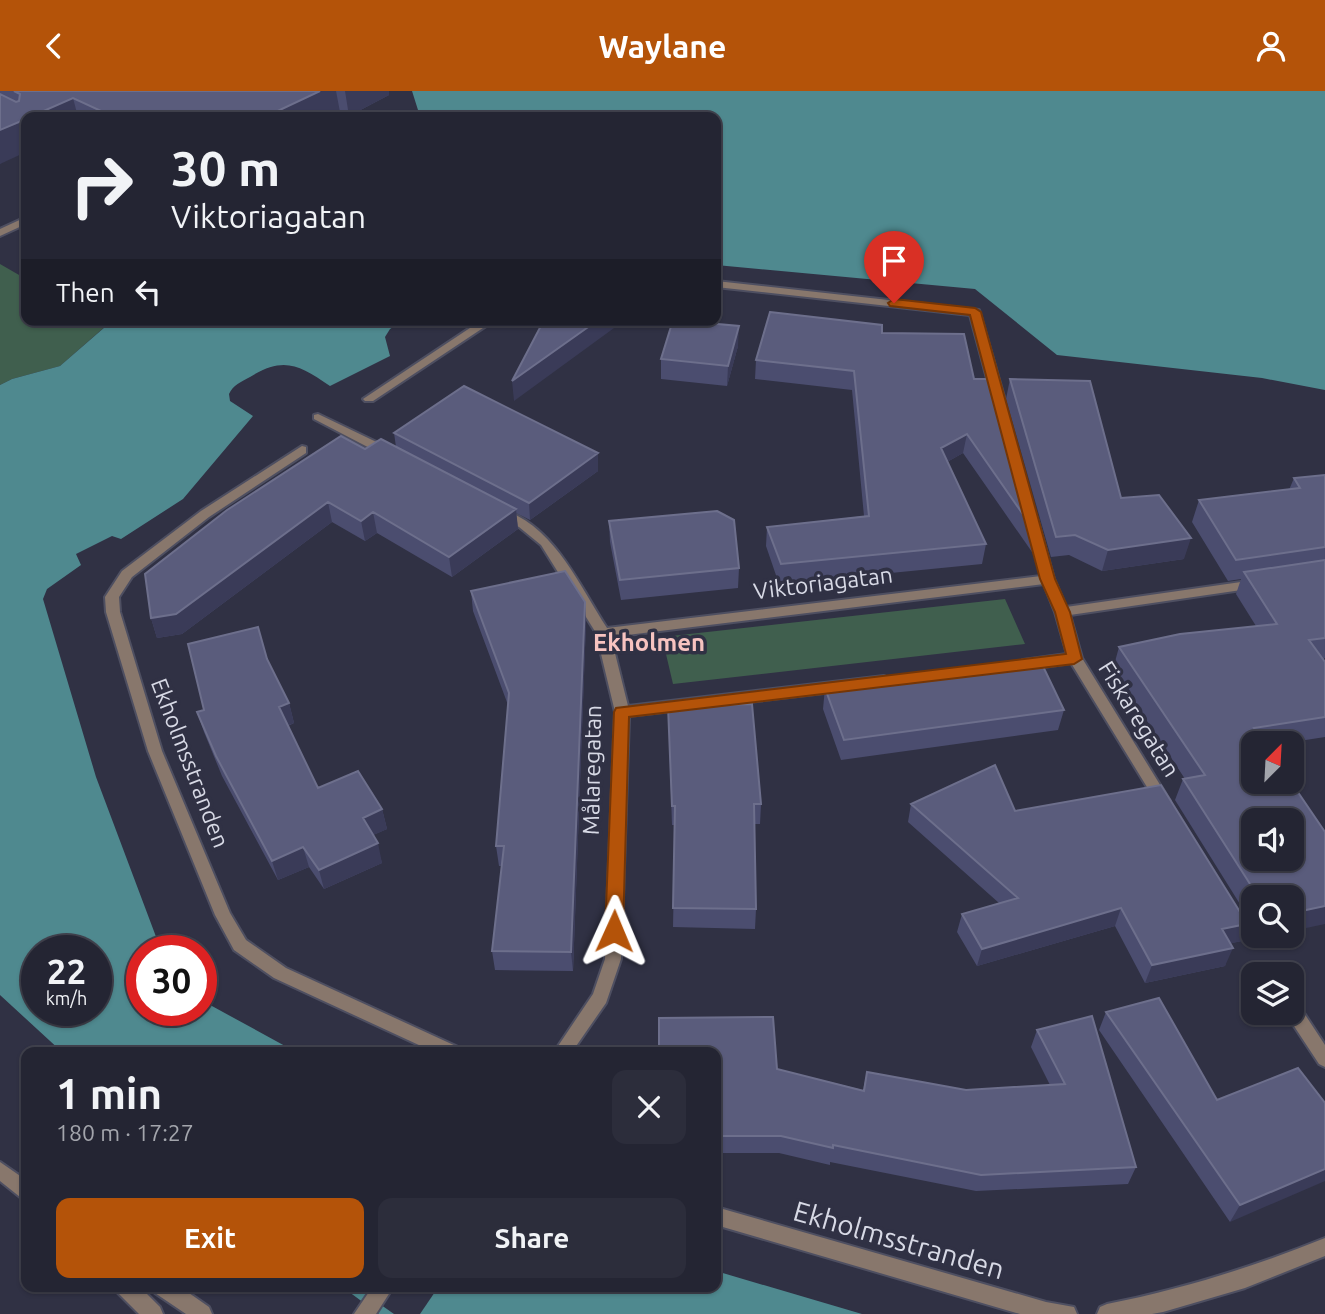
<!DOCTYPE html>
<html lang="en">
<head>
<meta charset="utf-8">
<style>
	body { margin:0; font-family:Ubuntu,sans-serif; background:#2c2d3b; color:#f1f3f6; height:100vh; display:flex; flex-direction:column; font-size:26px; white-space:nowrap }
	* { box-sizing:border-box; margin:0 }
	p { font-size:23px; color:#a3a5ac }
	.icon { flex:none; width:38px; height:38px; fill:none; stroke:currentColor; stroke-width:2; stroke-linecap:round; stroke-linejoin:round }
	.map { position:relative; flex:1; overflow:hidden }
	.details { position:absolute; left:21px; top:956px; width:700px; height:245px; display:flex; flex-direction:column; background:#242533; border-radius:14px; box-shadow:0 2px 5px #0004,0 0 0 2px #41424e }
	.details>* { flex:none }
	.top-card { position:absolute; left:21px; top:21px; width:700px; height:214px; border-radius:14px; box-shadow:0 2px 5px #0004,0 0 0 2px #41424e; background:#242533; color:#f1f3f6; overflow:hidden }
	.needle { width:46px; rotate:24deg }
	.tools { position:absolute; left:1241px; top:640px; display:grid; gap:14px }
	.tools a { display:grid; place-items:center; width:63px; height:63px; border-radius:14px; background:#242533; box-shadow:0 2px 5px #0004,0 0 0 2px #41424e; font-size:35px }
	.speed { position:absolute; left:21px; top:844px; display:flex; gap:14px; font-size:35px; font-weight:700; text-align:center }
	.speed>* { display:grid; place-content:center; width:91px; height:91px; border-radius:50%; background:#242533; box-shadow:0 2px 5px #0004,0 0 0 2px #41424e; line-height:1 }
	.speed small { font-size:18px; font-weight:400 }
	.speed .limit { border:10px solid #d22; background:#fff; color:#111 }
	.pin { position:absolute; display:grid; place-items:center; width:60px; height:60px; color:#fff; margin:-72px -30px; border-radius:50% 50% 50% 0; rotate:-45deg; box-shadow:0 0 7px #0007 }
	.pin .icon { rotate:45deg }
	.me { position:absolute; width:77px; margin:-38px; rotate:1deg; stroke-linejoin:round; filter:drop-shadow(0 0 5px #0008) }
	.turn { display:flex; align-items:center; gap:24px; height:147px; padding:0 35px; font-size:32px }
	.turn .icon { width:91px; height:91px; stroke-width:2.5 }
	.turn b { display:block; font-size:49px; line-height:60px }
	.then { display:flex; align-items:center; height:66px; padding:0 35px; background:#0003; gap:14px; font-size:26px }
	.round { display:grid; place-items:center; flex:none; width:74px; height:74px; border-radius:14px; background:#2c2d3b }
	.headline { display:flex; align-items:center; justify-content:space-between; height:119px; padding:0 35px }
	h1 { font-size:42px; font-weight:700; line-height:52px }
	.cta { display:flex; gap:14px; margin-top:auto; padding:14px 35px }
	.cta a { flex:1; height:80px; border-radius:14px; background:#b45309; color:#fff; font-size:28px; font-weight:700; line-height:80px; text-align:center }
	.cta a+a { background:#2c2d3b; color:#f1f3f6 }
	header { display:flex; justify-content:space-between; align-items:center; height:91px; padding:0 35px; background:#b45309; color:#fff; font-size:32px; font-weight:700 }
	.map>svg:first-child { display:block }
	.green { fill:#405f4e }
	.water { fill:#4f898f; fill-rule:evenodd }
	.pier { fill:#303144 }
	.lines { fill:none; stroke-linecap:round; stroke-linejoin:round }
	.service-casing { stroke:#4e4f61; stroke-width:4 }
	.minor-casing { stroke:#4e4f61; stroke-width:4 }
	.tertiary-casing { stroke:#4e4f61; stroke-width:4 }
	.service { fill:#88776c; fill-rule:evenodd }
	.minor { fill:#88776c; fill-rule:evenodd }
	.tertiary { fill:#88776c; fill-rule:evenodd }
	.wall { fill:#4b4d6f }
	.shaded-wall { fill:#3a3b58 }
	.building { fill:#5a5c7c; stroke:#6d6f8c; stroke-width:2; fill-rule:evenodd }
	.route { fill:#b45309; stroke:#753606; stroke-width:2 }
	.labels { text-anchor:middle; stroke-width:7; stroke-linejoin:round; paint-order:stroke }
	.street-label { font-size:23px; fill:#d7d9e5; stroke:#303144 }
	.neighbourhood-label { font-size:24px; font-weight:bold; fill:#f7c3c0; stroke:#303144 }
	.near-street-label { font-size:28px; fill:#d7d9e5; stroke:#303144 }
</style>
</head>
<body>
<header><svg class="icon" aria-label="back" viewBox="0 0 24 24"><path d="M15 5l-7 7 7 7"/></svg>Waylane<svg class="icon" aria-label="person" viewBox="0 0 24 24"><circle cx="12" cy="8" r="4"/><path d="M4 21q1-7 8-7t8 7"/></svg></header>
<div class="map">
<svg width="1325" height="1223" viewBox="0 0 1325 1223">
	<rect width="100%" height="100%" fill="#303144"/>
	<!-- green -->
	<path class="green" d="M0 173 26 188V229H102L108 233 60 275 12 288 0 294Z
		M1005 508 1025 553 673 593 662 546Z"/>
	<!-- water -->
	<path class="water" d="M412 0H1325V299L1262 287 1057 264 975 198 716 174V26H405L418 19Z
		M113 229H404L390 238 385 246 390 265 330 295C299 274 284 265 250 286 241 291 233 294 229 303L230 310 253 325 183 408 121 448 112 445 76 463 81 474 47 498 43 508 96 686 161 859H142V919H201V909L296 961H62L0 904V294L12 288 60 275ZM37 859H96V919H37Z
		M716 1180 862 1223H379L341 1195H716Z"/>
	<!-- pier -->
	<path class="pier" d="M354 1195H439L420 1223H394Z"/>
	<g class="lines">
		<!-- service casing -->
		<g class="service-casing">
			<path id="service" d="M26 126V133L0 145V138Z"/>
		</g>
		<!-- minor casing -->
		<g class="minor-casing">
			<path id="minor" d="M716 190 979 219 1004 306 998 309 992 306 970 224 716 196Z
				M482 229H495L373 310H365L363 308Z
				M318 323 391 358 393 361 387 365 383 364 314 328V324Z
				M302 355 306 356V362L209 426 132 486 119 506 120 521 162 660 230 822 246 849 286 877 458 956 460 961H434L274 887 234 859 215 824 148 660 106 521 105 506 122 480 201 420Z
				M501 418C554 434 579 494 607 537L1041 485 1025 427 1031 423 1037 427 1054 488 1066 516 1255 489 1261 493 1255 497 1070 524 1082 567 1170 710 1168 714H1158L1071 572 1023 579 1016 574 1023 569 1067 563 1055 521 1044 493 611 546 628 615 884 585 891 590 884 595 629 625 621 868 606 912 572 961H554L593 903 605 868 615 621 596 542 541 454 519 436 497 425 495 422 497 419Z
				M1296 917 1302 919 1325 954V976L1319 973 1290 929 1288 922H1292V918Z
				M716 1116 1046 1211 1074 1216 1077 1223H1020L716 1134Z
				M1325 1147V1165L1245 1197 1163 1221 1152 1223H1097L1100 1216 1107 1213C1183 1198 1253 1176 1325 1147Z
				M373 1195H394L376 1223H354Z"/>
		</g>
		<!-- tertiary casing -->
		<g class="tertiary-casing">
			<path id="tertiary" d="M0 1071 26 1089V1109L20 1106 0 1090Z
				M116 1195H139L160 1216 163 1223H139L118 1202Z
				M153 1195H179L209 1216 212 1223H186L155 1202Z"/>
		</g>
		<!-- service -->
		<use href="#service" class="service"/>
		<!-- minor -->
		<use href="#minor" class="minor"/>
		<!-- tertiary -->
		<use href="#tertiary" class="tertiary"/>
	</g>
	<!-- wall -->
	<path class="wall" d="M0 0H389V4L349 25 340 21 329 26H26L0 73Z
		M882 242 974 288 1036 442 1032 461 963 362 947 371 986 453 982 473 779 493 766 455 767 436 864 425 852 299 755 288 756 269Z
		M738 255 727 295 661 288V268Z
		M1010 288 1121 407 1184 468 1102 480 1069 464 1051 466 1006 308Z
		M394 342 598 380 530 429 516 422 518 438 452 486 377 442 365 450 332 431 182 543 157 547 151 527 365 358 396 356Z
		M1325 384V567L1323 568 1325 571V646L1280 653H1253L1292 807H1253V834L1175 709 1183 688H1185L1113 578 1119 556 1256 535 1236 503 1241 488 1228 490 1192 431 1199 409 1289 399 1294 387Z
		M609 430 739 477 738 497 621 509 610 451Z
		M471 500 586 531 573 880 495 879 492 860 502 775H499L496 755 508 614 473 520Z
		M267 568 289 612 294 632 288 635 318 697 382 718 387 738 373 744 382 772 324 798 309 776 278 789 222 685 204 641 197 621 204 619Z
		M825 597 1064 619 1058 639 841 669 823 618Z
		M668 615 761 713 760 733H754L756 818 755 838 673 836 675 734H672Z
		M911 713 1015 720 1242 850 1231 852 1225 875 1145 892 1115 835 977 875 957 841 962 823 999 812 908 731Z
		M1106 921 1217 1009 1325 1012 1230 1131 1099 939Z
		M1037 939 1136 1076 1128 1093 976 1100 830 1071V1074L779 1062H716V961L777 978 863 999 867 981 966 999 1050 994 1031 956Z"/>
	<!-- shaded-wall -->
	<path class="shaded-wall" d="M320 0H336L340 21 329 26H265Z
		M345 0H389V4L349 25Z
		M73 7 78 26H30Z
		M26 28V61L0 73V39Z
		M598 229H625L514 310 512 290Z
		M739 235 738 255 727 295 728 275Z
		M967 343 963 362 938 376 941 357Z
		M598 362V380L530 429 529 412Z
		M328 411 332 431 182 543 157 547 151 527Z
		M516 418 518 438 452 486 449 466Z
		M373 421 377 442 365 450 361 430Z
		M1191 447 1184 468 1102 480 1108 459Z
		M585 511 586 531 573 880 571 861Z
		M289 612 294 632 284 636 279 616Z
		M382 718 387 738 367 747 363 727Z
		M378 752 382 772 324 798 319 779Z
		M303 756 309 776 278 789 272 770Z
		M1325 815V833L1292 840V822Z
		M1121 817 1115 835 977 875 982 858Z
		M1251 832 1242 850 1214 856 1222 838Z
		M1254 845H1266L1252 848Z
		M1233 857 1225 875 1145 892 1152 874Z
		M1325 1078V1090L1230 1131 1240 1114Z"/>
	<!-- building -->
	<path class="building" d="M14 0H320L265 26H114L73 7 30 26H26V28L0 39V3L16 11 19 10 20 3Z
		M770 221 882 234V242L964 243 974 288H994L1036 442 967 343 941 357 986 453 781 473 767 436 869 425 854 280 756 269Z
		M544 229H598L512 290Z
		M673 229 739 235 728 275 661 268Z
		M1010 288 1090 290 1121 407 1159 404 1191 447 1108 459 1075 444 1056 446Z
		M464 295 598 362 529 412 394 342Z
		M341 345 365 358 381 348 516 418 449 466 373 421 361 430 328 411 176 523 151 527 145 483 227 419Z
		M1325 384V456L1236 469 1199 409 1300 397 1294 387Z
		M717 420 734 429 739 477 620 489 609 430Z
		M1325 469V547L1309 549 1325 571V626L1254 637 1265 653H1253V691H1291L1325 741V815L1292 822V807H1259L1183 688 1205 684 1119 556 1180 543 1277 533 1244 481ZM1253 730H1292V768H1253Z
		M565 480 585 511 571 861 492 860 504 755H496L509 602 471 500Z
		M258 536 267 568 289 612 279 616 318 697 358 680 382 718 363 727 378 752 319 779 303 756 272 770 216 665 197 621 204 619 188 553Z
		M1040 569 1064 619 844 649 825 597Z
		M752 613 761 713H754L756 818 673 817 675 715H672L668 615Z
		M995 674 1015 720 1161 694 1245 829 1251 832 1222 838 1233 857 1152 874 1121 817 982 858 962 823 1018 807 911 713Z
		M1159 907 1217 1009 1298 977 1325 1012V1078L1240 1114 1106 921Z
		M1092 925 1136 1076 981 1084 833 1054V1057L781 1045H716V961H659V927L773 926 777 978 864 1000 867 981 966 999 1065 993 1037 939Z"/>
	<!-- route -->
	<path class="route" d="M894 208 975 217 981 221 1055 488 1070 521 1082 568 1074 573 629 626 623 840 620 846 614 848 608 846 605 840 614 621 616 617 1066 563 1055 521 1040 488 970 224 890 215 888 212Z"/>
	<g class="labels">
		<!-- street labels -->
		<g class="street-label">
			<text transform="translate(823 492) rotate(-7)" y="8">Viktoriagatan</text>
			<text transform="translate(1139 628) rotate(58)" y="8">Fiskaregatan</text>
			<text transform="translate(190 672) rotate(69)" y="8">Ekholmsstranden</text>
			<text transform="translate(592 679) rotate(-89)" y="8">Målaregatan</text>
		</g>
		<!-- neighbourhood labels -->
		<g class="neighbourhood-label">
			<text x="649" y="560">Ekholmen</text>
		</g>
		<!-- near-street labels -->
		<g class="near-street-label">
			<text transform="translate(899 1149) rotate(16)" y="10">Ekholmsstranden</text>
		</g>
	</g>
</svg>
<div class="tools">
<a><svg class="needle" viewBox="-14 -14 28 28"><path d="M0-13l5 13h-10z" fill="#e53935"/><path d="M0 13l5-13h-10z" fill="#a3a5ac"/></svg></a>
<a><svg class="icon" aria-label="sound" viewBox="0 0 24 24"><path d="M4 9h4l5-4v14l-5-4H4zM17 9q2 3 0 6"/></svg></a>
<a><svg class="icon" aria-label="search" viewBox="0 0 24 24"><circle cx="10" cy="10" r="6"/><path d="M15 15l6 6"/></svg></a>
<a><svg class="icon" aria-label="layers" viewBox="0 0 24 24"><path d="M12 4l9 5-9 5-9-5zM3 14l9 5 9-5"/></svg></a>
</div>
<div class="speed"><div>22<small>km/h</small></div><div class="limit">30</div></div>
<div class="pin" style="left:894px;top:212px;background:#d93025"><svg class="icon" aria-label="arrive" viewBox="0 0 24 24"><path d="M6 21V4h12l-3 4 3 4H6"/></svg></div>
<svg class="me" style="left:614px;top:840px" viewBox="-20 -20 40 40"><path d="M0-17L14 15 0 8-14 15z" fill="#b45309" stroke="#fff" stroke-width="4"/></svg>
<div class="top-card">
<div class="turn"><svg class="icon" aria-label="right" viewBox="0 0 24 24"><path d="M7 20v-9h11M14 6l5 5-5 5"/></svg><div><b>30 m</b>Viktoriagatan</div></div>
<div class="then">Then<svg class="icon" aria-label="left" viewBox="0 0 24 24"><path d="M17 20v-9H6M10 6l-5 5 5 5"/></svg></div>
</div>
<section class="details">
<div class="headline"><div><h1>1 min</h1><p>180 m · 17:27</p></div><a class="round"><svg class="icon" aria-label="close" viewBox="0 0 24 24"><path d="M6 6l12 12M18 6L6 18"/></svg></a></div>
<div class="cta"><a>Exit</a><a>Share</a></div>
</section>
</div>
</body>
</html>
